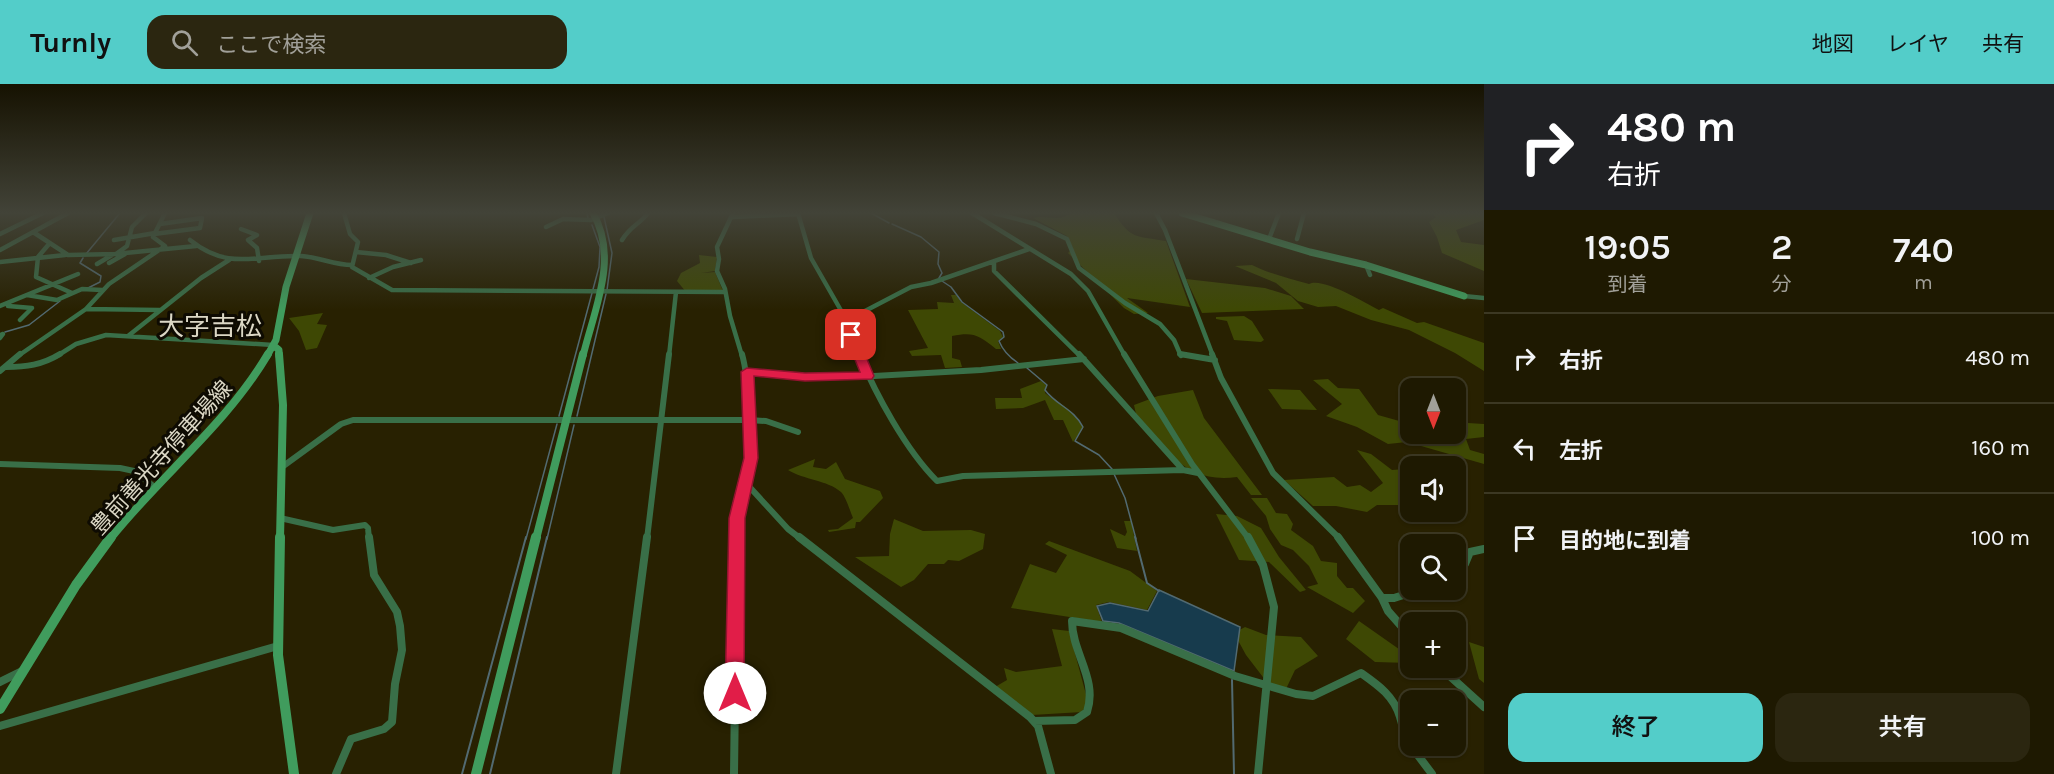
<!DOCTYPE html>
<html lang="ja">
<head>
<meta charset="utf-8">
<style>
	body { margin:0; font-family:Karla,"Noto Sans JP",sans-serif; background:#2b2610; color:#f1f3f6; height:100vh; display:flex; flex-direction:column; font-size:22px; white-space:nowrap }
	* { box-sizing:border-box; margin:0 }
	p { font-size:20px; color:#a1a099 }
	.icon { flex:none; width:33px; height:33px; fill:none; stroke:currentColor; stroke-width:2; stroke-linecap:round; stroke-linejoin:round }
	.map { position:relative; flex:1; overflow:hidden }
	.panel { display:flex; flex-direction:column; background:#1e1901; width:570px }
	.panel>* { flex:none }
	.top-card { background:#202124; color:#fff; overflow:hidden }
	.needle { width:39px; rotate:180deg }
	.fabs { position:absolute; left:1400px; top:294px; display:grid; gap:12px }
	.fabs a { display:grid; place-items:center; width:66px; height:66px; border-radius:12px; background:#1e1901; box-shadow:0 2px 4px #0004,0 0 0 2px #3c3823; font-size:30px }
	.pin { position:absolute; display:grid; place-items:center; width:51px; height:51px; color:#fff; margin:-26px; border-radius:12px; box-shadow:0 3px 9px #0006 }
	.me { position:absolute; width:66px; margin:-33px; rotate:0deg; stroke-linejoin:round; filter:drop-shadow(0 0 4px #0008) }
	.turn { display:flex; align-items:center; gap:21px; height:126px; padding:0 24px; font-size:27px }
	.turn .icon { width:78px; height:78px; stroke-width:2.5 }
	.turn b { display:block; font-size:42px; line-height:51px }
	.eta { display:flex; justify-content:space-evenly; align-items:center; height:102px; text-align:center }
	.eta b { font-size:36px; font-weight:600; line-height:42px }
	.cta { display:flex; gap:12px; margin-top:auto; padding:12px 24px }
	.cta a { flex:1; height:69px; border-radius:18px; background:#53cdc9; color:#111; font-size:24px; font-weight:600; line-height:69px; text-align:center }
	.cta a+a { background:#2b2610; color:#f1f3f6 }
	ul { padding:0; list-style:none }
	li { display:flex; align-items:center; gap:18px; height:90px; padding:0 24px; border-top:2px solid #3c3823 }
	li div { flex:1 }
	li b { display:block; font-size:22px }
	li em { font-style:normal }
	header { display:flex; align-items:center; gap:36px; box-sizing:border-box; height:84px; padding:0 30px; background:#53cdc9; color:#111 }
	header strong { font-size:28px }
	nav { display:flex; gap:33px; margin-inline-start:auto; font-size:21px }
	.search { width:420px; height:54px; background:#2b2610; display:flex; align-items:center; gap:15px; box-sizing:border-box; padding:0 21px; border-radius:18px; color:#a1a099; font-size:22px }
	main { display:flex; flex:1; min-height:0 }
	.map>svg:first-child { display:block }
	.green { fill:#3e4804 }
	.water { fill:#173b4d; stroke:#526a71; stroke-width:1.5 }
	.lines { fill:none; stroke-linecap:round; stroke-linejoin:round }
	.stream-far1 { stroke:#526a71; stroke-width:1.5 }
	.stream { stroke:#526a71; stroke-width:2 }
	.street-far2 { stroke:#396f48; stroke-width:4.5 }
	.street-far1 { stroke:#396f48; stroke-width:6 }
	.street { stroke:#396f48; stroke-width:8 }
	.secondary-far2 { stroke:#409c5d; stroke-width:7 }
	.secondary-far1 { stroke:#409c5d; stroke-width:8 }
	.secondary { stroke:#409c5d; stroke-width:10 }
	.route { fill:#e11d48; stroke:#92132f; stroke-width:1.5 }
	.labels { text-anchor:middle; stroke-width:6; stroke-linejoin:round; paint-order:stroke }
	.street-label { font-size:22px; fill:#dbd7c5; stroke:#0e0b02 }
	.quarter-label { font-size:26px; fill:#dbd7c5; stroke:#0e0b02 }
</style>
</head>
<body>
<header>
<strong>Turnly</strong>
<div class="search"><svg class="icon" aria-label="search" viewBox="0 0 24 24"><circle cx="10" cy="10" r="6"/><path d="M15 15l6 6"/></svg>ここで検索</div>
<nav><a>地図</a><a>レイヤ</a><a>共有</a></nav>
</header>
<main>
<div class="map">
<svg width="1484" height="690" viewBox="0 0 1484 690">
	<rect width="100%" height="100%" fill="#282101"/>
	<!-- green -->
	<path class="green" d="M1071 129H1114C1131 156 1137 152 1166 157L1190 223 1127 214 1148 229 1134 230 1124 224 1068 169 1073 164 1067 152 1033 134C1047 130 1057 139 1071 129Z
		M1430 129H1484V136L1456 146 1461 158 1484 161V187L1442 169 1437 153 1429 138 1436 133Z
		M699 171 717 173 715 187 701 189 715 188 723 207 686 208 677 197 681 189 700 179Z
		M1252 181C1270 190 1289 194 1309 200 1323 193 1363 218 1379 226L1383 224 1417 239 1424 238 1484 259V287L1455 269 1409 246 1371 236 1336 222 1318 223 1298 217 1276 199 1235 182Z
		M1186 195 1265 204 1291 212 1304 225 1202 229Z
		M951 211H956L961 218 1000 247 1003 253 998 257 1001 265H996C978 251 974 248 952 252V274L960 276 962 283 945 284 941 271 912 272 909 267 928 264 908 226 938 225 937 218 954 219Z
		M323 229 317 240 327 241 317 264 306 266 299 247 289 234Z
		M1244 232 1252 237 1264 256 1261 258 1234 256 1227 237 1216 235V233Z
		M1328 295 1338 304 1359 305 1378 331 1410 340V350H1455V329L1468 339 1484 340V353L1466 355 1470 366 1484 370V380L1407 358 1388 360 1357 343 1326 332 1342 320 1313 296Z
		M1041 297 1046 301 1045 309C1060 321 1075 325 1083 344L1073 358 1063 336H1054L1045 316 1023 324 996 325 995 314H1022L1020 305Z
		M1268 305 1300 306 1317 326 1282 325Z
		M1193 306 1204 334 1262 411H1251L1237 393C1184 400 1167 366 1136 330L1134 321 1158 312Z
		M1357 366 1371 370 1392 386 1405 385 1410 387V421H1377L1367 428 1336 422H1313L1284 396 1334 393 1347 403 1360 401 1371 408 1383 399Z
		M815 375 813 383 826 385 836 378 845 395 880 407 883 414 860 438H856L855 444 829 448 828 446 838 445 853 434C850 427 846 413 841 408 827 396 804 396 788 386Z
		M1251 414H1267L1276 429 1287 430 1293 440 1291 446 1313 462 1321 477 1337 479V492L1347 504H1353L1365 517 1353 529 1307 503 1318 500 1309 482 1293 466 1281 461 1270 445 1266 432Z
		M1216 430 1237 432 1261 444 1279 473 1306 506 1300 508 1269 478 1239 476Z
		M894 435 923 447 971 446 985 450 983 465 959 477 948 476 944 480H928L914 496 901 503 855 473 889 472 890 450Z
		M1124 437H1131L1137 467 1117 464 1110 445 1125 452 1127 448Z
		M1049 457 1130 487 1157 507 1147 526 1109 518 1096 521 1102 538 1011 524 1030 480 1056 489 1067 471 1045 460Z
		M1359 537 1406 570 1410 579 1375 578 1346 555Z
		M1245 543 1266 551 1301 553 1318 572 1295 586 1286 605 1269 601 1246 571 1234 549Z
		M1052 545 1069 547 1088 618 1082 628 1032 631 995 603 1007 596 1004 584 1016 588 1062 582Z
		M1469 558 1484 563V599L1479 595Z"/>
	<!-- water -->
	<path class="water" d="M1159 506 1240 543 1234 587 1119 539 1103 537 1097 522 1110 519 1148 527Z"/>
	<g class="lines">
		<!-- stream-far1 -->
		<path class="stream-far1" d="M587 129 588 134
			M871 129 889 139
			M604 133 612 169 607 206
			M892 140 921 153 939 168 938 180 942 189 939 194
			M86 170 120 129
			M83 174 80 179 101 192 100 198 88 204
			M942 197 951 203 962 218 1003 248 1004 253 999 257C1003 267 1009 273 1018 279
			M5 248 29 241 60 217
			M1027 284 1047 301 1045 306C1056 321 1074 325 1083 343L1075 357 1099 371 1112 385
			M559 332 599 183 600 163 592 141
			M577 332 606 210
			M1114 390 1125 414 1136 455
			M526 455 557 340
			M547 455 574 341"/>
		<!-- stream -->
		<path class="stream" d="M1135 453 1147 499 1159 507
			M1232 596 1234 690
			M462 690 526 453
			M490 690 547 453"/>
		<!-- street-far2 -->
		<path class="street-far2" d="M344 129 350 150 358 158 352 183 392 206 725 208
			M733 129 717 163 719 175 717 187 725 205 730 232 742 272
			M798 129 811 174 843 230 860 272
			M972 129 1071 190 1088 207 1125 272
			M994 129 1036 140 1067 155 1079 184 1125 219 1160 240 1174 256 1181 272
			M1156 129 1165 146 1213 272
			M733 133 798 130
			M546 143 563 135 591 136 608 129
			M241 145 257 151 248 156 257 164 259 177
			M33 148 68 171 115 170 196 162
			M0 150 43 129
			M154 150 200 144 202 134 160 140
			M1269 155 1279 129
			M1297 155 1304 129
			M114 156 155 149
			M190 156C230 188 257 170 301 172 319 173 334 181 352 181
			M622 156C631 141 639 141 648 129
			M49 160 38 173 36 193 72 209
			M0 166 68 129
			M356 168 386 171 411 179
			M116 170 127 162 132 143 146 129
			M0 178 65 171
			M994 178V187L1080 272
			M109 179 125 170
			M97 180 112 171
			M1366 181 1370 191
			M369 194 393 183 421 176
			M27 211 57 216 82 205 102 206
			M1464 212 1484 214
			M0 222 78 190
			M8 222 32 224 20 236
			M86 225 160 226
			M843 230 865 227 911 203 931 199 1029 165
			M0 251 3 250 0 254
			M128 252 201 194 229 176
			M18 272 86 225 109 200 165 162 153 153 165 129
			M57 272 76 260 106 251 273 261
			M669 272 676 208"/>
		<!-- street-far1 -->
		<path class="street-far1" d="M859 270C876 311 906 366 937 397L963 392 1183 386 1198 389
			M1079 270 1183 386
			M1124 270 1192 380 1249 455
			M1180 270 1215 276
			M1212 270 1221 294 1273 389 1340 455
			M6 283C26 283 42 281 60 270
			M0 287 20 270
			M747 288 805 293 839 291 856 293 981 286 1084 275
			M0 380 120 384 134 387 156 404
			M282 383 341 340 353 336H749L766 337 798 348
			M745 398 788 445 801 455
			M280 434 333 446 365 441 368 444 369 455
			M647 455 669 270
			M737 455C737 428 746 403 750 377 754 355 748 292 742 270"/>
		<!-- street -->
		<path class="street" d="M799 453 1030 633 1038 642 1051 690
			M1248 453 1263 481 1274 523 1258 690
			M1338 453 1382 514 1388 527 1410 552
			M1455 486 1465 480 1470 468 1484 465
			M1382 514H1394L1419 506
			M1441 584 1484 623
			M0 598 22 587
			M1034 637 1075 636 1087 628C1098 595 1072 569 1072 537L1121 544 1235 592 1296 610 1313 612 1361 589C1378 601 1394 612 1400 633 1404 645 1402 649 1410 660
			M0 642 278 562
			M1411 662 1432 690
			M336 690 351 655 384 645 392 638 395 600 402 566 400 542 397 528 374 491 369 453
			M616 690 647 453
			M734 690 737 453"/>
		<!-- secondary-far2 -->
		<path class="secondary-far2" d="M1182 129 1310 168 1366 181 1464 212
			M273 261 279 266V272
			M267 272 276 256 286 203 310 129
			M583 272C594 226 619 174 593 129"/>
		<!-- secondary-far1 -->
		<path class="secondary-far1" d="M279 270 283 321 280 455
			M110 455C161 391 226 341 268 270
			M536 455 583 270"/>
		<!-- secondary -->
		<path class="secondary" d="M280 453 278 571 294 690
			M0 625 76 501 111 453
			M476 690 536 453"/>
	</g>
	<!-- sky -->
	<linearGradient id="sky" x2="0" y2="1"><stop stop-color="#161201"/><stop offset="0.57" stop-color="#424338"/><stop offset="1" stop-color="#424338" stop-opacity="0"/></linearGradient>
	<rect width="1484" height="226" fill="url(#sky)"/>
	<!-- route -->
	<path class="route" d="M851 247 857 251 874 292 872 295 805 297 754 292 758 374 745 434 744 609 741 615 735 617 728 615 725 609 729 434 744 374 741 288 747 284 805 289 860 288 845 251Z"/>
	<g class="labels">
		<!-- street labels -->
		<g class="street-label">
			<text transform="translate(161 373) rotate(-48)" y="8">豊前善光寺停車場線</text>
		</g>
		<!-- quarter labels -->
		<g class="quarter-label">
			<text x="210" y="251">大字吉松</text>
		</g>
	</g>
</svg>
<div class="fabs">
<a><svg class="needle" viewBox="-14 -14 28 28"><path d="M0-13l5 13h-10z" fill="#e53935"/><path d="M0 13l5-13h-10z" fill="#a1a099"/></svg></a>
<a><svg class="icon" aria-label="sound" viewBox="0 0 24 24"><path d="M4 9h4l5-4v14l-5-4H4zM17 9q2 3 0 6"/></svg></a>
<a><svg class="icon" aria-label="search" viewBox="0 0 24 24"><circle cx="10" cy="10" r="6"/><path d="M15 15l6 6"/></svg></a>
<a>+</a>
<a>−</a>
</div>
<div class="pin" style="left:851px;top:251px;background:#d93025"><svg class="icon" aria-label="arrive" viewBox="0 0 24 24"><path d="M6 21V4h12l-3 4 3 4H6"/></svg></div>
<svg class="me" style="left:735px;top:609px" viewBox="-20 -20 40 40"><circle r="19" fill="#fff"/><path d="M0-13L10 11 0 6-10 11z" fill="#e11d48"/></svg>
</div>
<section class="panel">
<div class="top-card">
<div class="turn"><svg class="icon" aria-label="right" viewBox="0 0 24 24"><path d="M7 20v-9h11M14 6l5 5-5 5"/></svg><div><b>480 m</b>右折</div></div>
</div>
<div class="eta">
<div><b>19:05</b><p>到着</p></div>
<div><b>2</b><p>分</p></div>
<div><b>740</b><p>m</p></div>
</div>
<ul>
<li><svg class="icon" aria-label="right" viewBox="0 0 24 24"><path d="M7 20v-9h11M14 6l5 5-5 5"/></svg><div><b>右折</b></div><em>480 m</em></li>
<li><svg class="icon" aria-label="left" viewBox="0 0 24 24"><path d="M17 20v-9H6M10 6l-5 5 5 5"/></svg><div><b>左折</b></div><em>160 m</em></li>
<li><svg class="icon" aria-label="arrive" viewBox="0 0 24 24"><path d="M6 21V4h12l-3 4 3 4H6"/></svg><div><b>目的地に到着</b></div><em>100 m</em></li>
</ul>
<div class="cta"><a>終了</a><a>共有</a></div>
</section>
</main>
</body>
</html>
